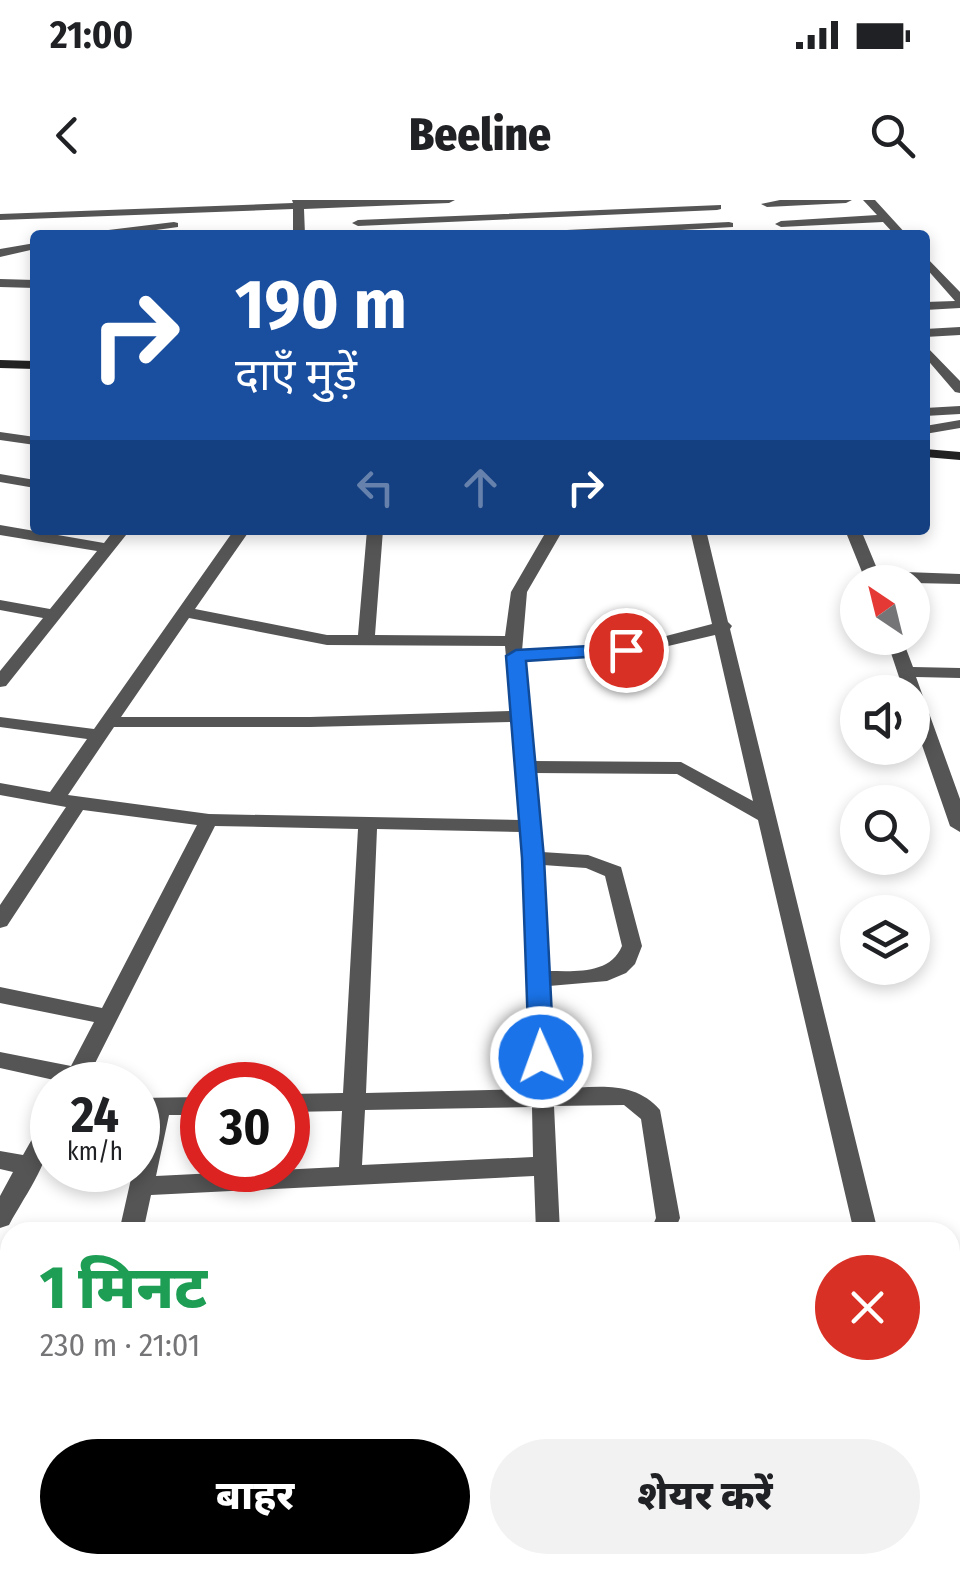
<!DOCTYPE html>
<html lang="hi">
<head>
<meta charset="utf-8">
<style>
	body { margin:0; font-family:"Fira Sans Condensed","Noto Sans Devanagari",sans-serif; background:#f2f2f2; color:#202124; height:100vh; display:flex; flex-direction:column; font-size:38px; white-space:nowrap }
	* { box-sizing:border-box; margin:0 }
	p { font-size:32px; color:#757577 }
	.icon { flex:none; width:55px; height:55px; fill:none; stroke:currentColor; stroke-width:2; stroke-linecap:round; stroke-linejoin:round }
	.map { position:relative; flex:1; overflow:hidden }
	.panel { position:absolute; left:0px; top:1022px; width:960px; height:352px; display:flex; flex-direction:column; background:#fff; border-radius:30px 30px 0 0; box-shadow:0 5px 15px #0003 }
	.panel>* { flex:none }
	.hud { position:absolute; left:30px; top:30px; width:900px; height:305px; border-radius:10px; box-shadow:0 5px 15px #0003; background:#1a4fa0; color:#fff; overflow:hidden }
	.needle { width:65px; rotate:325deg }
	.fabs { position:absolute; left:840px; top:365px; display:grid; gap:20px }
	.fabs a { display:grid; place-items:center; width:90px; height:90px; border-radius:50%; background:#fff; box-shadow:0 5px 15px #0003; font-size:50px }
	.speed { position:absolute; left:30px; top:862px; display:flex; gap:20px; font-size:50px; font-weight:700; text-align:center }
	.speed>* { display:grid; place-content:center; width:130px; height:130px; border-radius:50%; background:#fff; box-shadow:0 5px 15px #0003; line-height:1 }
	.speed small { font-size:25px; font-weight:400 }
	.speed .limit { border:15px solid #d22; background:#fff; color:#111 }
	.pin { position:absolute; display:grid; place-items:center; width:85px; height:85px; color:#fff; margin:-42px; border:5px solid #fff; border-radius:50%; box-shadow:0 2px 10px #0007 }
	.me { position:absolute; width:110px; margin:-55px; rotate:358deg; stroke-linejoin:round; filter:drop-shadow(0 0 8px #0008) }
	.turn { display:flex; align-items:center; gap:35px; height:210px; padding:0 40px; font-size:45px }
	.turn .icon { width:130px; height:130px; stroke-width:2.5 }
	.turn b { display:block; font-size:70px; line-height:85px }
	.lanes { display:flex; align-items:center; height:95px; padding:0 40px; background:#0003; justify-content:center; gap:50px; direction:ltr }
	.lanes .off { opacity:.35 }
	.round { display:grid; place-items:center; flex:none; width:105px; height:105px; border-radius:52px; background:#f2f2f2 }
	.head { display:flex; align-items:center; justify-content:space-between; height:170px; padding:0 40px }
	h1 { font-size:60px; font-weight:800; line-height:75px; color:#1e9e55 }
	.button { display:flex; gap:20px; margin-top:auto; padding:20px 40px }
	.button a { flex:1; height:115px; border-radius:60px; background:#000; color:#fff; font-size:40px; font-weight:800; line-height:115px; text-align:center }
	.button a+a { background:#f2f2f2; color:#202124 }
	.status { display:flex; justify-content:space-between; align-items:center; height:70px; padding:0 50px; background:#fff; direction:ltr }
	.status svg { height:28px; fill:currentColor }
	header { display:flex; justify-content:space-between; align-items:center; height:130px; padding:0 40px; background:#fff; font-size:45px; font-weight:800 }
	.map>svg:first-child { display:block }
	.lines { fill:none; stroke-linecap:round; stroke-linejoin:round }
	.street { fill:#555; fill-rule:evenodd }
	.secondary { fill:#222; fill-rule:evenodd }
	.route { fill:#1a73e8; stroke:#114b97; stroke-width:2.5 }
</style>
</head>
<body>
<div class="status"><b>21:00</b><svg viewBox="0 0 49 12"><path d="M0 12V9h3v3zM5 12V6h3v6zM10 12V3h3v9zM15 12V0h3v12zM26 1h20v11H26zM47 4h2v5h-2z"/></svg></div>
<header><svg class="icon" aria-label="back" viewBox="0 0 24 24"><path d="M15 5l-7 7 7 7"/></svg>Beeline<svg class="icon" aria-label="search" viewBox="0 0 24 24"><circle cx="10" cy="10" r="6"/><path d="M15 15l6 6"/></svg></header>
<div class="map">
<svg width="960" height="1374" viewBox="0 0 960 1374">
	<rect width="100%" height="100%" fill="#fff"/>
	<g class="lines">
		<!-- street -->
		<path class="street" d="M292 0H455L449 3 304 9 305 35H293V9L0 20V14L293 3Z
			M780 0H852L846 3 767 7 761 4Z
			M863 0H875L907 35H895L883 22 781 27 775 24 781 21 877 15Z
			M721 5V9L717 10 358 26 352 23 358 20Z
			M174 22 178 23V27L120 35H86L92 32Z
			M729 22 733 23V27L596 35H520L526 32Z
			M35 43V49L0 57V49Z
			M925 56 960 92V108L925 110V102L955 101 925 67Z
			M0 79 35 80V88L0 87Z
			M960 127V135L925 137V129Z
			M925 145 960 181V193L955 192 925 157Z
			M960 206V214L925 216V208Z
			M960 220V228L925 234V226Z
			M0 232 35 237V245L0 240Z
			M0 274 35 280V288L0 282Z
			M0 325 104 343 114 330H130L6 486 0 487V471L43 418 0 410V400L50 409 97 351 0 335Z
			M234 330H250L195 409 327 435H358L367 330H383L375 435 505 436 511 392 547 330H563L527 392 522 451 647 441 712 424 690 330H706L728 422 732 426 730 429 878 1032H854L758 620 677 574 534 573 542 652 588 655 621 667 642 746 635 764 626 773 607 781 549 786 554 889C591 888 633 878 660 910L680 1018 674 1032H650L656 1018 641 919 624 905 554 906 560 1032H536L534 976 151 995 143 1032H119L133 970H138V951L146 916H138V898L202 897V915H169L156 976 339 967 342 911 288 912V894L343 893 358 629 215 626 84 885H62L63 882 0 868V852L71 866 94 822 0 803V787L102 808 197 625 83 610 7 726 0 728V705L66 607 0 595V583L50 592 87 539 0 527V517L94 529ZM189 418 327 445 505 446 511 511 310 517H121ZM715 435 753 601 681 562 533 561 523 461 647 451ZM512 522 520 620 209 614 68 595 114 527H310ZM377 629 521 632 531 889 366 893ZM543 665 586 668 605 676 622 746C610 775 574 771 548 771ZM532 907 533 957 362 965 365 910Z
			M845 330H861L878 371 960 374V384L866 382Z
			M886 438H902L913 467 960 468V478L916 477 960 599V632L950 626 912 516V492H904Z
			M52 915C55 957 29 988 9 1025L0 1028V996L13 972 0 969V951L23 955 44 918Z
			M0 1242 10 1243V1269L0 1268Z
			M10 1344V1365H21L18 1374H0V1348Z
			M950 1352 957 1355 960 1374H935L933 1365H950Z
			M241 1365H269L267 1374H239Z
			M391 1365H419L422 1374H394Z"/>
		<!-- secondary -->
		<path class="secondary" d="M0 160 35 161V169L0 168Z
			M925 249 960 252V260L925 257Z"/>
	</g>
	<!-- route -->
	<path class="route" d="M626 444 636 450 633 454 526 461 544 658 554 857 550 864H532L529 857 522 658 506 456 516 450Z"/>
</svg>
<div class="fabs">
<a><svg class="needle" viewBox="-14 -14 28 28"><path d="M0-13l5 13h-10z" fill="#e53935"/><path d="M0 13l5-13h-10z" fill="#757577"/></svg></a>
<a><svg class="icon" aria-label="sound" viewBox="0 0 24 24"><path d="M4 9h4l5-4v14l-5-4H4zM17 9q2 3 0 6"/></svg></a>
<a><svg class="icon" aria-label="search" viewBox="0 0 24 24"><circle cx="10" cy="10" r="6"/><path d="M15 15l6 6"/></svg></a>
<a><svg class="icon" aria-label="layers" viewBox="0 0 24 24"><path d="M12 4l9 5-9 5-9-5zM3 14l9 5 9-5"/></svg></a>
</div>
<div class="speed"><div>24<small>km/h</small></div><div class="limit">30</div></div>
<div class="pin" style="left:626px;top:450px;background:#d93025"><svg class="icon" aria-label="arrive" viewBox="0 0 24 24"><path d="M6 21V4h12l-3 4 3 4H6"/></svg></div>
<svg class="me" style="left:541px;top:857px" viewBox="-20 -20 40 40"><circle r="17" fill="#1a73e8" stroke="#fff" stroke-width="3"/><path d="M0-11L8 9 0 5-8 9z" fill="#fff"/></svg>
<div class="hud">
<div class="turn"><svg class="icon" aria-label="right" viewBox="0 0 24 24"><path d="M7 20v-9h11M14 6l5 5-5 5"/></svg><div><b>190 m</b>दाएँ मुड़ें</div></div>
<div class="lanes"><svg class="icon off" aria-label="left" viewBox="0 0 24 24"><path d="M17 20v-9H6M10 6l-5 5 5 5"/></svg><svg class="icon off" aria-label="ahead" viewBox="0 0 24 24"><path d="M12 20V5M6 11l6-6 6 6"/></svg><svg class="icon" aria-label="right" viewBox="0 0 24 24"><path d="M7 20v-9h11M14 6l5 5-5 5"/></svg></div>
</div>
<section class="panel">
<div class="head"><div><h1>1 मिनट</h1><p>230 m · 21:01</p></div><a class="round" style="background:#d93025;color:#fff"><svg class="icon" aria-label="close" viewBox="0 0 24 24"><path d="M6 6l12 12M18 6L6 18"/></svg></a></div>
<div class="button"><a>बाहर</a><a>शेयर करें</a></div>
</section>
</div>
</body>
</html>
